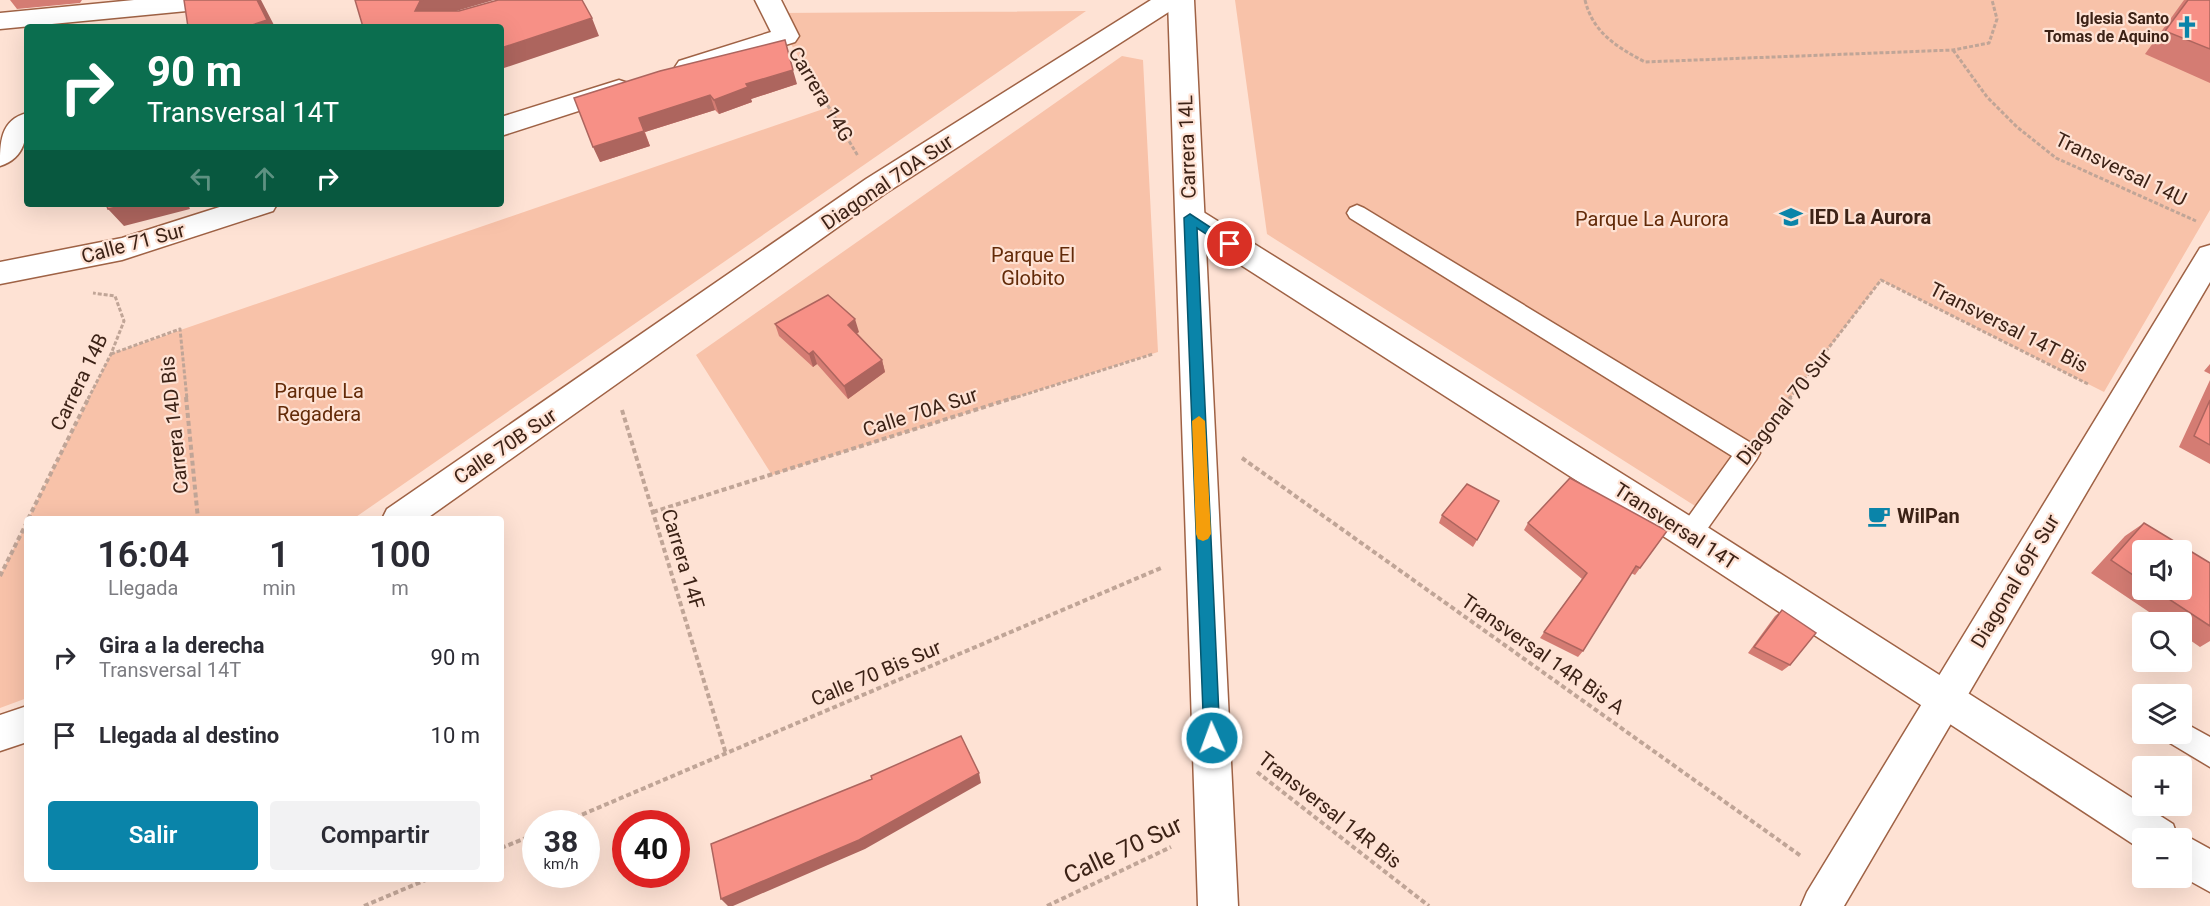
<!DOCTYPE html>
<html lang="es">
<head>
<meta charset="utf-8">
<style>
	body { margin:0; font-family:Roboto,sans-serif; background:#f2f2f3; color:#2b2b33; height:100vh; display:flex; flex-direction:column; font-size:22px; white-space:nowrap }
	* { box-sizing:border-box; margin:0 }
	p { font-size:20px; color:#7c7c81 }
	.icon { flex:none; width:33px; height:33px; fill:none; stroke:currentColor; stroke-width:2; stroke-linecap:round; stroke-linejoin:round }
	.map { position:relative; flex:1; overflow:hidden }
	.side { position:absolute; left:24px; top:516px; width:480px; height:366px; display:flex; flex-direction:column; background:#fff; border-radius:6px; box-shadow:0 6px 24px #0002 }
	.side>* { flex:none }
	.guide { position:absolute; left:24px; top:24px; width:480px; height:183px; border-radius:6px; box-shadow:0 6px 24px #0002; background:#0b6e4f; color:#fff; overflow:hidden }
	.buttons { position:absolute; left:2132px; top:540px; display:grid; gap:12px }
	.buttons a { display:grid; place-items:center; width:60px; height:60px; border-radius:6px; background:#fff; box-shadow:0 6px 24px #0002; font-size:30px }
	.speed { position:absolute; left:522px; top:810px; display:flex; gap:12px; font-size:30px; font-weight:700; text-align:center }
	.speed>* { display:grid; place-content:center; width:78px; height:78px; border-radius:50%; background:#fff; box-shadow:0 6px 24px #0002; line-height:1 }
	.speed small { font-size:15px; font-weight:400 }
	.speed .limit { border:9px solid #d22; background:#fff; color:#111 }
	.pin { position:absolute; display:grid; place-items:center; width:51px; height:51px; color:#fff; margin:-26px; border:3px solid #fff; border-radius:50%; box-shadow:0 2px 6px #0007 }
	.me { position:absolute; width:66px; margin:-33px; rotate:358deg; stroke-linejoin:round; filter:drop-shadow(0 0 4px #0008) }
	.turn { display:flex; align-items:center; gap:21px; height:126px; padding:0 24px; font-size:27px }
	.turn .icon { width:78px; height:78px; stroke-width:2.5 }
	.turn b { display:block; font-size:42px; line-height:51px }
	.lanes { display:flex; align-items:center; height:57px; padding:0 24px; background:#0003; justify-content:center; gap:30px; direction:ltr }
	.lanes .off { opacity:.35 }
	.eta { display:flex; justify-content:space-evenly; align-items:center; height:102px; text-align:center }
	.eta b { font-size:36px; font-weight:600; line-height:42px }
	.cta { display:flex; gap:12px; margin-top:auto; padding:12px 24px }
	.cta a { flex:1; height:69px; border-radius:6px; background:#0a84a9; color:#fff; font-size:24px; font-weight:600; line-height:69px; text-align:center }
	.cta a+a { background:#f2f2f3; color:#2b2b33 }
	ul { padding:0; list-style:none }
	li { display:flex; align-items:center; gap:18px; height:78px; padding:0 24px }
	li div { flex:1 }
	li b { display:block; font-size:22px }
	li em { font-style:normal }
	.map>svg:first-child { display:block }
	.green { fill:#f8c2a9 }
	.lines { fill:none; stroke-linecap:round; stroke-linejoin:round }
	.lane-casing { stroke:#9f6245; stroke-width:3 }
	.street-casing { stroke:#9f6245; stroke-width:3 }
	.secondary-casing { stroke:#9f6245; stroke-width:3 }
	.path-far1 { stroke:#c0a597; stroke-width:3; stroke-dasharray:4 2; stroke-linecap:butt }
	.path { stroke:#c0a597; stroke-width:4; stroke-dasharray:5 3; stroke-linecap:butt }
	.lane { fill:#fff; fill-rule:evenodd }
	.street { fill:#fff; fill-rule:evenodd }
	.secondary { fill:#fff; fill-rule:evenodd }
	.wall { fill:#d47c73; fill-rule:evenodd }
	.shaded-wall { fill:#ad655e }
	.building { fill:#f79086; stroke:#ad655e; stroke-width:1.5 }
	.route { fill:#0a84a9; stroke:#06566e; stroke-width:1.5 }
	.slow { fill:#f59e0b }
	.labels { text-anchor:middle; stroke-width:4.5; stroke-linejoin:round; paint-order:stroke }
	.far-poi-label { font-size:16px; font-weight:bold; fill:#3c2216; stroke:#fee2d4; text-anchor:end }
	.street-label { font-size:20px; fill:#3c2216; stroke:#fee2d4 }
	.poi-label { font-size:20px; font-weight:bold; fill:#3c2216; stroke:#fee2d4; text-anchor:start }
	.park-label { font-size:20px; fill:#632a08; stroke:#fee2d4 }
	.near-street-label { font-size:24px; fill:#3c2216; stroke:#fee2d4 }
</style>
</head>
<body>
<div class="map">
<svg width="2210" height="906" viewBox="0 0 2210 906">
	<rect width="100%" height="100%" fill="#fee2d4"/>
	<!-- green -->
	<path class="green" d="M1235 0H2210V210L2104 392 1881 280 1703 511 1267 234Z
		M1086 11 353 519H28L111 354 829 107 786 36 775 13Z
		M1122 56 1143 60 1158 352 772 475 696 355Z
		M27 522V698L0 708V576Z"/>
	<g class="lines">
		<!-- lane casing -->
		<g class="lane-casing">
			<path id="lane" d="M1357 205 1364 208 1756 446 1760 453 1756 460 1698 542 1689 545 1680 542 1676 534 1732 456 1350 218 1347 213 1350 208Z
				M2181 721 2210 737V767L2170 743 2166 734H2181Z"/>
		</g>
		<!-- street casing -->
		<g class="street-casing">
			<path id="street" d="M134 0H231L227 6 218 8 0 29V13Z
				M755 0H781L799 36 795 42 688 76 679 73 675 67 679 61 771 32Z
				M1151 0H1182L1178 6 886 193 426 519H382L387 509 866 179Z
				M619 80 628 83 632 89 628 95 501 136V117Z
				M27 113C27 136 26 158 0 166 0 143 0 120 27 113Z
				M229 204H277L273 211 122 260 0 284V262L122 238Z
				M1190 207 1200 210 1701 523 2173 824 2177 835 2181 833 2210 849V892L2181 876V838H2142V850L1677 545 1180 226 1176 218 1180 210Z
				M27 706V742L0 751V715Z"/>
		</g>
		<!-- secondary casing -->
		<g class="secondary-casing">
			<path id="secondary" d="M1168 0H1194L1238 906H1198Z
				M2210 245V282L1844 906H1801L1807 892 2200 248Z"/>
		</g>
		<!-- path-far1 -->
		<path class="path-far1" d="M1585 0C1593 33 1617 47 1645 62L1953 50 1989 43 1997 19 1992 0
			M1953 50 1987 97 2017 127 2056 158 2196 221
			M803 64 858 156
			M111 354 180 329 187 399
			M88 399 111 354 124 321 115 296 93 293
			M1011 399 1153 354
			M1789 399 1881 280 2088 384"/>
		<!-- path -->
		<path class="path" d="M186 397 198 519
			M622 410 726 754
			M1770 424 1791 397
			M1242 458 1801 856
			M653 512 1016 397
			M28 519 89 397
			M0 576 27 522
			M1257 772 1429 906
			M560 824 1161 568
			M501 848 536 834
			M364 906 428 879
			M1047 906 1171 847"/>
		<!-- lane -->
		<use href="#lane" class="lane"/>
		<!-- street -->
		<use href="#street" class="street"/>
		<!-- secondary -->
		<use href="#secondary" class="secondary"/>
	</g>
	<!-- wall -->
	<path class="wall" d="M10 0H82L80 3 17 9Z
		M2184 0H2210V83L2145 54Z
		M660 71 797 84 751 99 752 102 719 114 715 110 645 132 650 146 600 162Z
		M775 324 859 332 857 333 882 360 885 372 848 399 817 364 813 367 779 336Z
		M2210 364V374L2204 371Z
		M2210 380V464L2179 447Z
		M1499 501 1473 547 1439 523 1442 515Z
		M1528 523 1667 531 1635 575 1631 573 1583 651 1578 657 1540 638 1582 579 1524 530Z
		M2144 523 2210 563V641L2200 647 2181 634V622H2164L2091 573 2125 536ZM2142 550 2181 590H2142Z
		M1782 610 1790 665 1782 671 1748 653 1775 616Z"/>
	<!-- shaded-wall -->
	<path class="shaded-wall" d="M257 0H261L275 27H246Z
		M423 0H494L429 19 415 11 420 1Z
		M592 18 599 36 501 69V48Z
		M793 70 797 84 751 99 752 102 719 114 714 100 746 84Z
		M710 95 715 110 645 132 639 118Z
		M644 131 650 146 600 162 593 147Z
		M129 204H188L190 209 124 226 108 209Z
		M855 319 859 332 851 337 848 325Z
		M813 351 817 364 813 367 809 354Z
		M882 360 885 372 848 399 844 386Z
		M979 773 981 783 865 849 733 906H728L721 899Z"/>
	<!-- building -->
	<path class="building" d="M184 0H257L267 20 246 27H188Z
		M355 0H423L420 1 415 11H459L498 0H582L592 18 501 48V27H363Z
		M2188 0H2210V49L2165 31Z
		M785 40 793 70 746 84 748 87 714 100 710 95 639 118 644 131 593 147 574 98 660 71Z
		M106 204H129L108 209Z
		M828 295 855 319 848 325 882 360 844 386 813 351 809 354 775 324Z
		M2210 400V445L2194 436Z
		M1570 478 1667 531 1640 568 1636 566 1583 651 1544 632 1587 573 1528 523Z
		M1467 484 1499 501 1477 540 1442 515Z
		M2144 523 2210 563V626L2155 590H2181V550H2142V581L2111 560Z
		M1782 610 1816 633 1790 665 1754 647Z
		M961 736 979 773 859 840 721 899 711 844 872 779 871 776Z"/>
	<!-- route -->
	<path class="route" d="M1190 214 1236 244 1230 248 1226 247 1197 228 1220 738 1217 743 1212 745 1206 743 1204 738 1184 218Z"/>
	<!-- slow -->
	<path class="slow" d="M1199 416 1205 421 1211 534 1208 539 1203 541 1198 539 1196 534 1192 421Z"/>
	<!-- icons -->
	<defs>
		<g id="church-bare" transform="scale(1.8)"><path d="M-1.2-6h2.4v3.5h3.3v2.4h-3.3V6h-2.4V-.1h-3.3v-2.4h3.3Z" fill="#0a84a9" stroke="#fee2d4" stroke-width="2.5" paint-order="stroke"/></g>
		<g id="school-bare" transform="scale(1.8)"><path d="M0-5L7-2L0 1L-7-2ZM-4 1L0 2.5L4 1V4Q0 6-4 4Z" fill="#0a84a9" stroke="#fee2d4" stroke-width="2.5" paint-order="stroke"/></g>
		<g id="cafe-bare" transform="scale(1.8)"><path d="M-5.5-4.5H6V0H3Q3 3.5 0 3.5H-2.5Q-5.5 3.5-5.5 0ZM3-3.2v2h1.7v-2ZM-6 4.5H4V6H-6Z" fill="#0a84a9" stroke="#fee2d4" stroke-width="2.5" paint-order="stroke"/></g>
	</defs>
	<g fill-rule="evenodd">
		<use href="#church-bare" x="2187" y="27"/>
		<use href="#school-bare" x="1791" y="217"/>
		<use href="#cafe-bare" x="1879" y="516"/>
	</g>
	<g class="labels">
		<!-- far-poi labels -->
		<g class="far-poi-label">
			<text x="2169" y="24">Iglesia Santo<tspan x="2169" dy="18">Tomas de Aquino</tspan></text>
		</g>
		<!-- street labels -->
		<g class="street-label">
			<text transform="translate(821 94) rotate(59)" y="7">Carrera 14G</text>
			<text transform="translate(1187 147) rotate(-92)" y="7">Carrera 14L</text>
			<text transform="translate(2121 169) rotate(26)" y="7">Transversal 14U</text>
			<text transform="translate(887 182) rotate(-34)" y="7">Diagonal 70A Sur</text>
			<text transform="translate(133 243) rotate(-15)" y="7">Calle 71 Sur</text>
			<text transform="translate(2009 327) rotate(27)" y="7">Transversal 14T Bis</text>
			<text transform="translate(79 382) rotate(-64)" y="7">Carrera 14B</text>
			<text transform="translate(1784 407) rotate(-52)" y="7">Diagonal 70 Sur</text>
			<text transform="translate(920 412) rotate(-18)" y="7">Calle 70A Sur</text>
			<text transform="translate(174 425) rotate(-96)" y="7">Carrera 14D Bis</text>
			<text transform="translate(505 446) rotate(-34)" y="7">Calle 70B Sur</text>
			<text transform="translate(1676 526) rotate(33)" y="7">Transversal 14T</text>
			<text transform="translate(683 559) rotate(73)" y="7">Carrera 14F</text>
			<text transform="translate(2015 581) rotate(-59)" y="7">Diagonal 69F Sur</text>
			<text transform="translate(1543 654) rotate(35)" y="7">Transversal 14R Bis A</text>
			<text transform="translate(876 673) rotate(-23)" y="7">Calle 70 Bis Sur</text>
			<text transform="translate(1330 810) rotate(38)" y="7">Transversal 14R Bis</text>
		</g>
		<!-- poi labels -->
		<g class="poi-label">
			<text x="1809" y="224">IED La Aurora</text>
			<text x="1897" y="523">WilPan</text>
		</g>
		<!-- park labels -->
		<g class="park-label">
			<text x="1652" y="226">Parque La Aurora</text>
			<text x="1033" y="262">Parque El<tspan x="1033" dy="23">Globito</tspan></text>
			<text x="319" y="398">Parque La<tspan x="319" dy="23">Regadera</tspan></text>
		</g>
		<!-- near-street labels -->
		<g class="near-street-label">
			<text transform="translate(1123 850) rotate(-25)" y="8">Calle 70 Sur</text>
		</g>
	</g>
</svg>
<div class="buttons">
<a><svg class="icon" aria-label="sound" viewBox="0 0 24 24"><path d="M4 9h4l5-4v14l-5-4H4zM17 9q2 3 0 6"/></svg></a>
<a><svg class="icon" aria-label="search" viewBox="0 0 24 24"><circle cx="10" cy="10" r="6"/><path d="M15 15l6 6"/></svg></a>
<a><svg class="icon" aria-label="layers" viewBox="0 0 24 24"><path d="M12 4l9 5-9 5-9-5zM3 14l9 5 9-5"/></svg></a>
<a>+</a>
<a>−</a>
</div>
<div class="speed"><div>38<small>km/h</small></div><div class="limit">40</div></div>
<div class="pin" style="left:1230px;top:244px;background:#d93025"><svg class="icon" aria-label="arrive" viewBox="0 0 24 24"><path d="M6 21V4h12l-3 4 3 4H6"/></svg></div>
<svg class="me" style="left:1212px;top:738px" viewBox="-20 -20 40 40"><circle r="17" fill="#0a84a9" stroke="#fff" stroke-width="3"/><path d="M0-11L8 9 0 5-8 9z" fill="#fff"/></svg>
<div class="guide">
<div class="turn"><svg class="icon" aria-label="right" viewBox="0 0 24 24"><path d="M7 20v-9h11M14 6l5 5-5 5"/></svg><div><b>90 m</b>Transversal 14T</div></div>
<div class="lanes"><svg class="icon off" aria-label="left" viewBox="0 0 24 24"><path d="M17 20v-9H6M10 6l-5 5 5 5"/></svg><svg class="icon off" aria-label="ahead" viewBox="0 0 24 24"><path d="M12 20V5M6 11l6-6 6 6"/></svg><svg class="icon" aria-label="right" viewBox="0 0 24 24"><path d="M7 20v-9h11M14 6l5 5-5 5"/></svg></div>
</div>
<section class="side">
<div class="eta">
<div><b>16:04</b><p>Llegada</p></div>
<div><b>1</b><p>min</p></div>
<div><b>100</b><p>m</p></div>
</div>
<ul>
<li><svg class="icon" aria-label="right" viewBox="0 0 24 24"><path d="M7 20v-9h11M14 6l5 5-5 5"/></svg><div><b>Gira a la derecha</b><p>Transversal 14T</p></div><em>90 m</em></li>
<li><svg class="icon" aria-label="arrive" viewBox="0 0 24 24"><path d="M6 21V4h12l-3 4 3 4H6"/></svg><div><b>Llegada al destino</b></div><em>10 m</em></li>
</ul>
<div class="cta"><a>Salir</a><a>Compartir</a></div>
</section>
</div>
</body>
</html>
